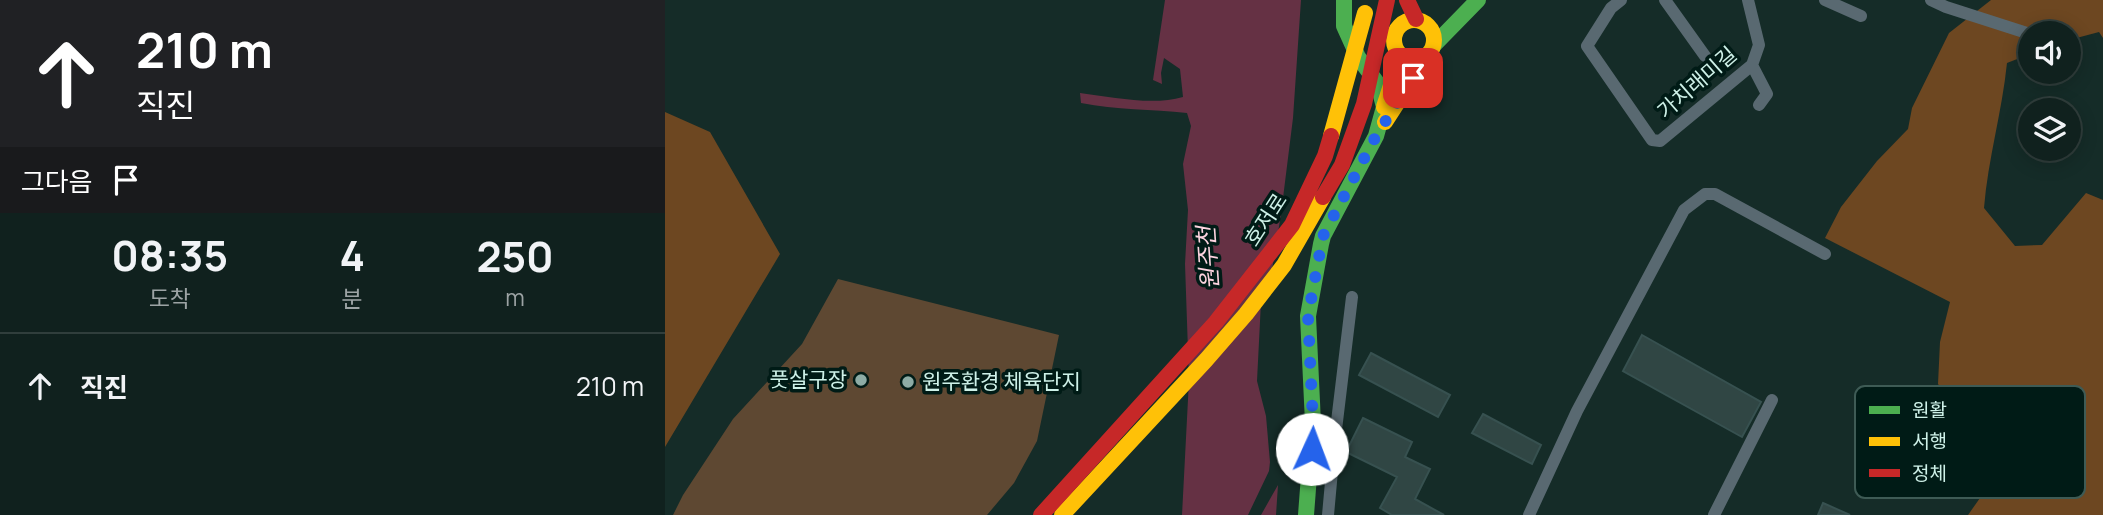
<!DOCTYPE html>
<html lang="ko">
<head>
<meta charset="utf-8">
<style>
	body { margin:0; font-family:Manrope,"Noto Sans KR",sans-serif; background:#192927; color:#f1f3f6; height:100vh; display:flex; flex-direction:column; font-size:26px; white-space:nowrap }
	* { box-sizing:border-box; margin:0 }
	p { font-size:23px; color:#9ca3a4 }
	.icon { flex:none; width:38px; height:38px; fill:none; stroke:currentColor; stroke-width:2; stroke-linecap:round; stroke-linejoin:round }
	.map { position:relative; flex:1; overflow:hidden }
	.sheet { display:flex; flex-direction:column; background:#10211e; width:665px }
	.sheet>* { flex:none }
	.guide { background:#202124; color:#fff; overflow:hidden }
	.fabs { position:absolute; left:1353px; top:21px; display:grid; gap:14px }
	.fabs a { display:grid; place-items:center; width:63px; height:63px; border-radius:50%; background:#10211e; box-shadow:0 4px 18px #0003,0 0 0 2px #303e3c; font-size:35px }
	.pin { position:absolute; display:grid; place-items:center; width:60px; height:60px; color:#fff; margin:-30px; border-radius:14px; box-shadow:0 4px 10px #0006 }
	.me { position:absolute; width:77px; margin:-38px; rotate:2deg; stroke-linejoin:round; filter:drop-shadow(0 0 5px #0008) }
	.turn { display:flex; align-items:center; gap:24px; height:147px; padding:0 21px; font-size:32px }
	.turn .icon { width:91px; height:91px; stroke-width:2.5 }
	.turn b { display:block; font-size:49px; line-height:60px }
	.then { display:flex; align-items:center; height:66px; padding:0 21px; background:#0003; gap:14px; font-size:26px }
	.eta { display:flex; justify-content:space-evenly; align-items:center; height:119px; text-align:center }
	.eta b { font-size:42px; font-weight:700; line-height:49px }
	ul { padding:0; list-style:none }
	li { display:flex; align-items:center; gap:21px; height:105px; padding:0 21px; border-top:2px solid #303e3c }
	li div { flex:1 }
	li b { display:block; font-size:26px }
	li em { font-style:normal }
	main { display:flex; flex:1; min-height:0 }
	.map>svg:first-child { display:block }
	.green { fill:#5e4832 }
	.forest { fill:#6d4721 }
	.water { fill:#653144 }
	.building { fill:#304644; stroke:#375150; stroke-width:2 }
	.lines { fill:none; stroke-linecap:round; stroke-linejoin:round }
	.street { stroke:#596971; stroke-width:12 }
	.fast { stroke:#4caf50; stroke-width:16 }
	.slow { stroke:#ffc107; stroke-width:16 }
	.jam { stroke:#c62828; stroke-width:16 }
	.slow-bridge { stroke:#ffc107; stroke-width:16 }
	.jam-bridge { stroke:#c62828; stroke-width:16 }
	.route { stroke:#2563eb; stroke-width:12; stroke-dasharray:0 21.6 }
	.poi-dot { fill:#8daca5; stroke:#001b16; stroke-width:2.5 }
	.labels { text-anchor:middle; stroke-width:7; stroke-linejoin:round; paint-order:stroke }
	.street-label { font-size:21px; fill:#cef1e8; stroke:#001b16 }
	.poi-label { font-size:21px; fill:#cef1e8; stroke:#001b16; text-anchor:end }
	.water-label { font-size:23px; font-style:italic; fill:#fdd4e0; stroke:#001b16 }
	.key { fill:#001b16; stroke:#3e5b55; stroke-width:2 }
	.key-label { font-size:19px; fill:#cef1e8 }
</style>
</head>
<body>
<main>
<section class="sheet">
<div class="guide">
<div class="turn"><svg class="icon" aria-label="ahead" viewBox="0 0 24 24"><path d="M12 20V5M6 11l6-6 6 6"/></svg><div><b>210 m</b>직진</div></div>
<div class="then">그다음<svg class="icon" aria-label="arrive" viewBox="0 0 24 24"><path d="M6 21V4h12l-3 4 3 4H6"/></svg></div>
</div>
<div class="eta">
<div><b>08:35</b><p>도착</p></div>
<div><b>4</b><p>분</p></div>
<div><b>250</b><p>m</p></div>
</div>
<ul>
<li><svg class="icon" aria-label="ahead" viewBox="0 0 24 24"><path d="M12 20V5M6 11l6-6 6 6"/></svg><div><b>직진</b></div><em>210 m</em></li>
</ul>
</section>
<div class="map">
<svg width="1438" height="515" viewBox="0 0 1438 515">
	<rect width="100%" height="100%" fill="#152c28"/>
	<!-- green -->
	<path class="green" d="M173 279 394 335 372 441 349 483 322 515H8L18 495 68 419 137 344Z"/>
	<!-- forest -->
	<path class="forest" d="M1326 0H1438V38L1434 32 1404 40V33H1365V54L1342 63C1337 112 1323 159 1319 208L1350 246 1377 245 1421 193 1438 200V515H1303L1327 481 1333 458 1332 447 1327 438 1292 410 1273 384 1275 342 1285 302 1160 238 1176 207 1212 161 1243 129 1247 108 1284 33Z
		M0 112 45 132 115 254 0 447Z"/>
	<!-- water -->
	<path class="water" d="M500 0H636L628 118 616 214 606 276 597 282 592 381 601 416 605 462 604 471 583 515H517L524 380 520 264 523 210 518 164 526 126 522 113C487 109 451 110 416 103L415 93C448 97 487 106 518 97L515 69 499 58 496 73 497 84 488 80Z
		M613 485 611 515H596Z"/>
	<!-- building -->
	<path class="building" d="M977 335 1096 402 1077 437 958 371Z
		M706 353 785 395 773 417 694 375Z
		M818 414 876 445 867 464 807 433Z
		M698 418 747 442 740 457 765 469 750 499 779 515H727L715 508 732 477 681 452Z
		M1158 503 1185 515H1153Z"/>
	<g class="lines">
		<!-- street -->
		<path class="street" d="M956 0 946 8 922 46 987 140 995 141 1087 65 1094 45 1083 0
			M1000 0 1040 56
			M1160 0 1196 16
			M1266 0 1281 7 1365 34
			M1087 65 1102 94 1094 105
			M663 515 670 438 687 297
			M864 515 912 411 1019 210 1040 194H1050L1160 254
			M1049 515 1107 400"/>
		<!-- fast -->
		<path class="fast" d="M769 45 813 0
			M641 515 648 423 643 316 656 244 658 236 711 136 719 107 713 84 693 57 679 26V0"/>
		<!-- slow -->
		<path class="slow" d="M729 40a20 20 0 1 1 40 0a20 20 0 1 1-40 0Z
			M719 107 728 79 732 51
			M720 122 762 57"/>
		<!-- jam -->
		<path class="jam" d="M742 0 751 19"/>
		<!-- slow-bridge -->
		<path class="slow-bridge" d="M666 136 700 13
			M397 515 541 360 581 314 619 265 658 197"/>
		<!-- jam-bridge -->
		<path class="jam-bridge" d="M658 197 677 165 699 104 722 0
			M376 515 551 322 627 225 660 156 666 136"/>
	</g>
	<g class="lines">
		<!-- route -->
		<path class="route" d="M647 449 648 423 643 316 658 236 711 136 748 78"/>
	</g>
	<!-- markers -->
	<g class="poi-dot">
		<circle cx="196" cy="380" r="7"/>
		<circle cx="243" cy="382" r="7"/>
	</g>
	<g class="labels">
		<!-- street labels -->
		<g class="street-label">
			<text transform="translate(1032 83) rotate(-41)" y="7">가치래미길</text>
			<text transform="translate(601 220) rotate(-57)" y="7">호저로</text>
		</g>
		<!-- poi labels -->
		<g class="poi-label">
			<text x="182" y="387">풋살구장</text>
			<text x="257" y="389" text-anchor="start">원주환경 체육단지</text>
		</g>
		<!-- water labels -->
		<g class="water-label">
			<text transform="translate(543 258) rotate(-94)" y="8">원주천</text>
		</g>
	</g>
	<!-- legend -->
	<rect x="1190" y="386" width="230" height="112" rx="10" class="key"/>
	<rect x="1204" y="406" width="31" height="8" fill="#4caf50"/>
	<rect x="1204" y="437" width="31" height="9" fill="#ffc107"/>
	<rect x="1204" y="469" width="31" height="8" fill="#c62828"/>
	<g class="key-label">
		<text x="1247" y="417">원활</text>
		<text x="1247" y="448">서행</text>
		<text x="1247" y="480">정체</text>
	</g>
</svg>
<div class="fabs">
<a><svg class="icon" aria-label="sound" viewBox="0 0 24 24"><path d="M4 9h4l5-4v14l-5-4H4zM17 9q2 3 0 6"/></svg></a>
<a><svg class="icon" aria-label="layers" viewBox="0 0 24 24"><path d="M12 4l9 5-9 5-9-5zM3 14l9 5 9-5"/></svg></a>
</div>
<div class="pin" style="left:748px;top:78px;background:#d93025"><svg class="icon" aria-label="arrive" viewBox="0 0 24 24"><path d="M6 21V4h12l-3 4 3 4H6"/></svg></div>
<svg class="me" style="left:647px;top:449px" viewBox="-20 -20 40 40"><circle r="19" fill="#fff"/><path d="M0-13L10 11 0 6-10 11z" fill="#2563eb"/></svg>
</div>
</main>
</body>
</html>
